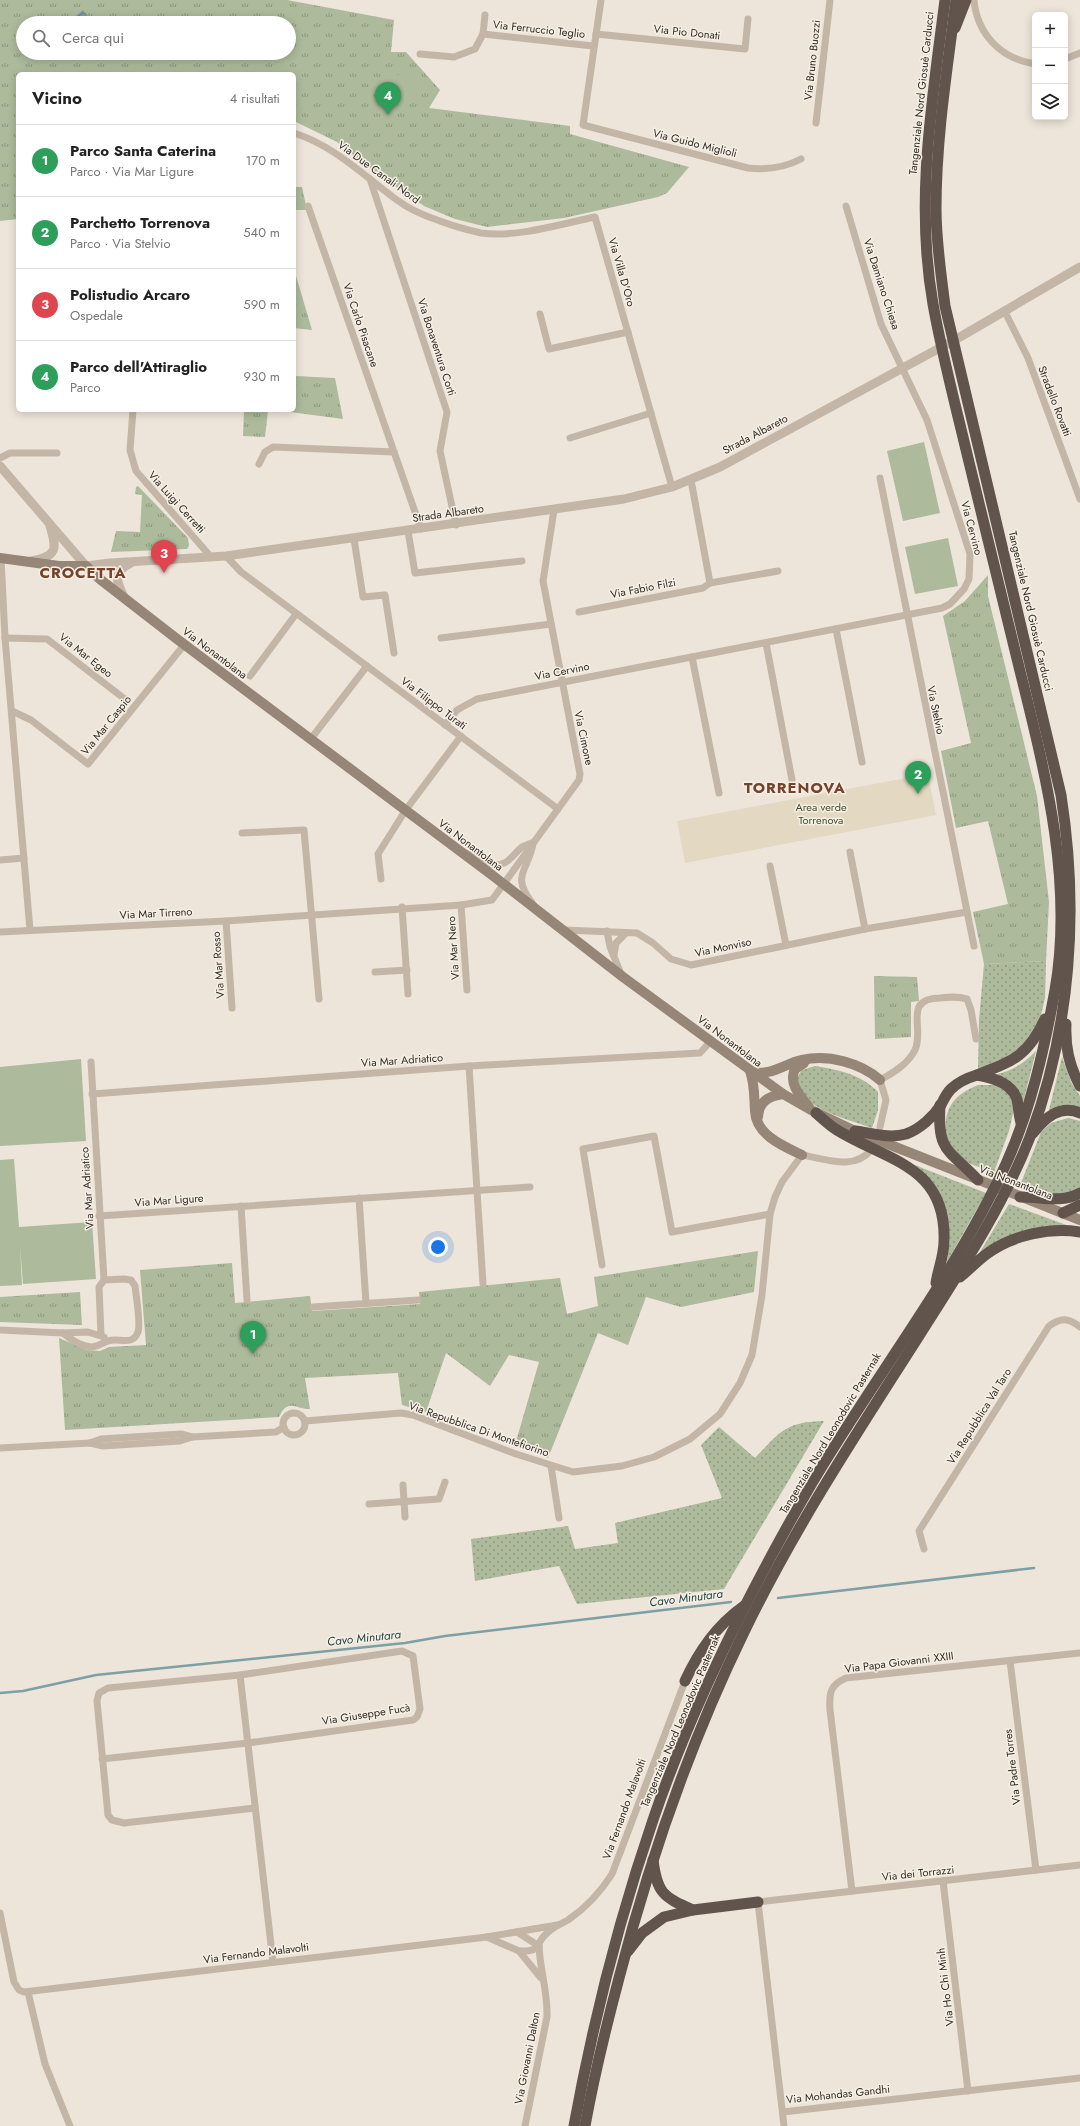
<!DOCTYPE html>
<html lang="it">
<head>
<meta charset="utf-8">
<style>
  :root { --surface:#fff; --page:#f6f6f6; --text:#222; --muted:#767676; --line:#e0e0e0; --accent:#21464c }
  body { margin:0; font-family:Jost,sans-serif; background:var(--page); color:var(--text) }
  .controls { position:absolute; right:12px; top:12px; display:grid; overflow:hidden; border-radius:6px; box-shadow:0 2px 10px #0003 }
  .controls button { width:36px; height:36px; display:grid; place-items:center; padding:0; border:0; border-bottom:1px solid var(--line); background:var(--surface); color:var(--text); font:20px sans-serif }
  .you { position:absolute; left:438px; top:1247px; width:14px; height:14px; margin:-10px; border:3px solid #fff; border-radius:50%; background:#1a73e8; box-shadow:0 0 0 6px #1a73e833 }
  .badge { display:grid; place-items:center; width:26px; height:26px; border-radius:50%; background:var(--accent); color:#fff; font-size:13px; font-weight:700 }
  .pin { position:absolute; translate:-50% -33px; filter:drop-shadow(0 1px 2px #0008) }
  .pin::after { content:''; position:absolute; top:21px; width:14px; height:12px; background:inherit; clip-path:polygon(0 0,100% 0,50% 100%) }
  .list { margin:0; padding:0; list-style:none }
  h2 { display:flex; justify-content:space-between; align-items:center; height:52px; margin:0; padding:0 16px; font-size:17px }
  h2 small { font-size:13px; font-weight:400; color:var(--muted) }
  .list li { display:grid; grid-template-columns:26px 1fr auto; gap:12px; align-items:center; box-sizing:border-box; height:72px; padding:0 16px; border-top:1px solid var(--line) }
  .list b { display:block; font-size:15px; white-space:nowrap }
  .list p { margin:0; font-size:13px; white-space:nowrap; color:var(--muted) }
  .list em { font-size:13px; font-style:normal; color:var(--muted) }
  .icon { flex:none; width:22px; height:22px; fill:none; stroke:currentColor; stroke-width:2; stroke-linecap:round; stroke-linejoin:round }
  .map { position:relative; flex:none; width:1080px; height:2126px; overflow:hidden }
  .search { position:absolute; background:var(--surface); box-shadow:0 2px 10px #0003; left:16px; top:16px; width:280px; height:44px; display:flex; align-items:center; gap:10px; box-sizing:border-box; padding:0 14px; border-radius:22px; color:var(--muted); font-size:15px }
  .panel { position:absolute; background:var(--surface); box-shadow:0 2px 10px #0003; left:16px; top:72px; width:280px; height:340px; border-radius:6px }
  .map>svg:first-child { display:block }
  .grass { fill:url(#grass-dots) }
  .park { fill:url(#park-tufts); fill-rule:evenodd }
  .pitch { fill:#adba9b }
  .plaza { fill:#e3d8c1 }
  .water { fill:url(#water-waves) }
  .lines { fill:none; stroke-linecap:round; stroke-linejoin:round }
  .stream { stroke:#7ca0a6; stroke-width:2.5 }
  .minor { stroke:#c3b6a7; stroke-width:7 }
  .tertiary { stroke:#c3b6a7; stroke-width:9 }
  .secondary { stroke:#968678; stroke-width:10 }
  .trunk { stroke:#61544c; stroke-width:11 }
  .labels { text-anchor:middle; stroke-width:3; stroke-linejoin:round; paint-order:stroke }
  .street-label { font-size:11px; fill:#312a26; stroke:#f6efe4 }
  .park-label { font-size:11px; fill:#3e4c2d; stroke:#f6efe4 }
  .water-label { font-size:12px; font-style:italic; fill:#21464c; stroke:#f6efe4 }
  .district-label { font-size:15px; font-weight:bold; letter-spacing:1px; fill:#75432a; stroke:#f6efe4 }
</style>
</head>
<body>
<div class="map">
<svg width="1080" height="2126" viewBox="0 0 1080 2126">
  <defs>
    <pattern id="grass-dots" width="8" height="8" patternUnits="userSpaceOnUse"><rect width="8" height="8" fill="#adba9b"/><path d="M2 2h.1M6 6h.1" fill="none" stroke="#8d977e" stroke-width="1.8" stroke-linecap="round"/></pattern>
    <pattern id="park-tufts" width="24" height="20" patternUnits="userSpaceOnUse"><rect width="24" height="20" fill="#adba9b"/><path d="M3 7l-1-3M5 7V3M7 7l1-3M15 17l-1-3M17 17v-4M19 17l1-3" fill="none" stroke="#8d977e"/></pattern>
    <pattern id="water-waves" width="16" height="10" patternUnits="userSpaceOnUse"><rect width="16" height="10" fill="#7ca0a6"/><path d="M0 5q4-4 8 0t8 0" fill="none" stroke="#668387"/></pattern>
  </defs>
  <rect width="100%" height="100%" fill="#ede5d9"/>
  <g class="grass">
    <path d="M1046,961L1045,998L1038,1028L1021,1049L978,1071L979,1020L984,964Z"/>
    <path d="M1036,1051L1023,1103L994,1075C1012,1071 1023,1064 1036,1051Z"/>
    <path d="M1062,1057L1071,1082L1080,1096V1111L1048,1114Z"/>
    <path d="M815,1066C839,1070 861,1074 878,1092V1110L872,1128C853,1121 809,1110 800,1091C798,1087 797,1083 796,1079L802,1070Z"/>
    <path d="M978,1085H996L1009,1094L1014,1109L1009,1131L994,1172C983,1168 970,1165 960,1158C953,1154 949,1144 947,1137C942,1110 953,1095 978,1085Z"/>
    <path d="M1068,1118L1080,1121V1190L1051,1197L1021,1183L1041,1132L1051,1123Z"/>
    <path d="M907,1162L986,1193L947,1262L950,1241L944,1207Z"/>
    <path d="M1009,1204L1080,1230L1022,1235L974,1262Z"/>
    <path d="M824,1421L724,1589L577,1604L559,1566L475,1581L471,1539L568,1526L575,1549L618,1543L615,1523L722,1498L701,1445L719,1427L755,1458C780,1432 785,1422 824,1421Z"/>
  </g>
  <g class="park">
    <path d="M0,0H287L394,20L391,52H406L440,90L429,108L570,126V134L689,167L667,193L658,197L564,218L487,227L455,219L424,206L384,179L337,142L294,121V74H18V219L0,221ZM23,23H289V53H23Z"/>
    <path d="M294,187H302L307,210H294Z"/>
    <path d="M294,269L312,330L294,328Z"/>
    <path d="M294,376L335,378L343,419L275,410H294Z"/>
    <path d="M244,410H268L265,437L243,436Z"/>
    <path d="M138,486L188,538L189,546L187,549L111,552L116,531L140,532L142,495L135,494L136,487Z"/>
    <path d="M988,575V596L1037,796L1049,902L1046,961L984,964L973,912L1008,904L988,821L956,828L941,751L971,743L943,616L965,601Z"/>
    <path d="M874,976L917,977L919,1001L911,1002V1037L875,1039Z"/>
    <path d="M758,1251L754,1292L681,1307L646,1297L628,1345L598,1333L548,1458L515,1445L539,1362L509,1355L490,1386L446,1353L426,1412L402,1405L398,1373L305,1378L310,1409C297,1410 288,1397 279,1417L65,1430L59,1338L87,1350L100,1351L109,1347L146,1345L140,1270L232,1263L235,1303L310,1296L312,1311L420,1304L419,1292L560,1278L567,1314L598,1306L594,1277Z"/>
    <path d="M80,1292L82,1325L0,1322V1297Z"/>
  </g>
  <g class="pitch">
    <path d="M404,70L418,86L396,106L382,89Z"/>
    <path d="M924,442L940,513L903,521L887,451Z"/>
    <path d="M948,538L958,586L915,594L905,547Z"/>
    <path d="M81,1059L86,1141L0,1146V1067Z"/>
    <path d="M14,1159L19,1227L92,1222L96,1279L23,1284L20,1246L22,1285L0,1286V1160Z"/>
  </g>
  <path class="plaza" d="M928,774L936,815L685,863L677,821Z"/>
  <path class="water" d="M83,10L93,22L99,23L78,21L75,23H67Z"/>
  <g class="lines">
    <g class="stream">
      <path d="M778,1598L1034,1568"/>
      <path d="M0,1693L23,1691L96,1675L405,1643L445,1636L731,1602"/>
    </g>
    <g class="minor">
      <path d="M601,0L583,125L748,168C767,170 784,168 801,159"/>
      <path d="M974,0C977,34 1001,59 1035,64"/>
      <path d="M485,15L483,34L593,46"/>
      <path d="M596,34L745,49L748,19"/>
      <path d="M420,54L454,57L475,49L483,34"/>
      <path d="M1065,59L1080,53"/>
      <path d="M816,123L830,0"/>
      <path d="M294,133C335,146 364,176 397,200C410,210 425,216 440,221C453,226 468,230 481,233C515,238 561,224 595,217L672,487"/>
      <path d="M370,179L447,412L440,451L456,525"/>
      <path d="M308,206L421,529"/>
      <path d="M1005,312L1028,358L1080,499"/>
      <path d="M540,314L549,349L628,332"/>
      <path d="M133,410L130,450L136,471L211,557"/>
      <path d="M570,438L651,413"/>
      <path d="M0,458L10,453H57"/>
      <path d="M259,464L265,452L273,447L394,452"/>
      <path d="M880,478L974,946"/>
      <path d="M408,531L415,573L522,561"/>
      <path d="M354,539L363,597L385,595L394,653"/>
      <path d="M226,556L241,572L558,809"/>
      <path d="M1,558L5,638L30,930"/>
      <path d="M710,583L778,571"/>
      <path d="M579,612L703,588L710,583L691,480"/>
      <path d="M836,629L862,762"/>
      <path d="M5,638L47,639L126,700"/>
      <path d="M441,638L551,624"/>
      <path d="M766,643L792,780"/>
      <path d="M692,657L719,793"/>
      <path d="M250,676L296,614"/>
      <path d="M12,711L31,720L88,764L184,645"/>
      <path d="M445,725L457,710L477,699L942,608L950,604L964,589L969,579L970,554L927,420L881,324L846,206"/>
      <path d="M310,740L367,666"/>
      <path d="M242,833L304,830L319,999"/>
      <path d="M461,852C476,854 479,862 490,864C507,868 511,856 522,847C525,845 530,844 534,842"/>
      <path d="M850,852L865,929"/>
      <path d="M0,860L24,858"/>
      <path d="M770,866L786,945"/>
      <path d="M381,879L378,854L405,811L461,736"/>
      <path d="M533,904C510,875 528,872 533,844"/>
      <path d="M461,905L467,990"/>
      <path d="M402,907L408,994"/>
      <path d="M226,921L232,1008"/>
      <path d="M564,930L637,933L653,943L671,959L691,965L865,929L967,912"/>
      <path d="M607,931L610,947L622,976"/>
      <path d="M0,932L226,921L461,905L492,900L579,780L580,774L543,581L554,510"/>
      <path d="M614,955L616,943L626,933"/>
      <path d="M375,972L407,970"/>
      <path d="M91,1062L104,1280"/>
      <path d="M469,1066L483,1284"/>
      <path d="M92,1094L469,1066L700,1053L710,1042"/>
      <path d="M880,1127L886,1100L880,1080C893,1073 908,1064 915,1050C925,1028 902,999 940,998C949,997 958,996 967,999L971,1010L976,1039"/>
      <path d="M359,1198L366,1303"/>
      <path d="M241,1206L247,1300"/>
      <path d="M99,1216L530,1187"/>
      <path d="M602,1265L583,1149L654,1136L672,1232L770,1214"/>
      <path d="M313,1307L418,1300"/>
      <path d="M0,1330L63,1333L88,1332L104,1337"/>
      <path d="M63,1333C70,1339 81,1346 91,1347C97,1347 102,1343 108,1341C119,1337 132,1347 138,1332C141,1324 136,1296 135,1286L131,1280L124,1279L104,1280L99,1287L101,1335"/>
      <circle cx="294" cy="1424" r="11"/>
      <path d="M305,1421L401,1413L413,1415L516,1454L573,1472L622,1466L654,1457L690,1439L720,1414L740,1383L752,1355L762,1295L770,1214L775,1197L782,1182L802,1155C826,1159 854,1171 871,1150"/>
      <path d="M90,1443L101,1439L181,1434L192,1437"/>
      <path d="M0,1448L90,1443L103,1446L180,1441L192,1437L276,1432L284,1427"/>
      <path d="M551,1466L559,1518"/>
      <path d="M403,1485L405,1517"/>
      <path d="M369,1504L439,1499L445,1482"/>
      <path d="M924,1549L919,1531L1049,1326C1061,1317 1069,1318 1080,1327"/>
      <path d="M1010,1661L1036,1870"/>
      <path d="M240,1675L273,1962"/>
      <path d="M102,1759L248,1743L413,1720L417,1717L420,1709L413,1656L402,1651L240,1675L108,1688L99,1693L97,1701L108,1815L112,1820L124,1823L255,1808"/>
      <path d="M943,1881L968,2091"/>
      <path d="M852,1891L830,1710C829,1693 830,1685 846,1678L1080,1653"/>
      <path d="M0,1913L14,1982L19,1990L24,1992L487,1937L557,1925"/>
      <path d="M517,1932L539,1946"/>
      <path d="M487,1937L519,1951L541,1978"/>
      <path d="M519,1951C543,1952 534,1944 547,1933C553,1927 561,1924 568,1920C587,1907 600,1893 612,1874L685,1681"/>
      <path d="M28,1992L45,2064L70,2126"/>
      <path d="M783,2112L1080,2078"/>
      <path d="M525,2126L547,2017C548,1993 540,1970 539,1946"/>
      <path d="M784,2126L758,1902L1080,1865"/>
    </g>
    <g class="tertiary">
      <path d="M0,466L86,566L110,563L226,556L624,499L672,487L720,467L960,337L1080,267"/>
      <path d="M31,561C58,556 57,549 50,526"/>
      <path d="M125,599C117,582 111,573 131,563"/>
    </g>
    <g class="secondary">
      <path d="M0,558L59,566H86L101,580L177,639L492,875L623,977L783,1094L811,1110L855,1131L1080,1220"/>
      <path d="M804,1063L795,1069C788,1083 800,1096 809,1107"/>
      <path d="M750,1071C755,1085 754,1097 755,1111C756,1135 783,1146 802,1155"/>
      <path d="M752,1072C772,1076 784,1064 802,1060C828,1054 861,1063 880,1080"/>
      <path d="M758,1117C759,1101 769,1096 783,1094"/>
    </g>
    <g class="trunk">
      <path d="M955,28L966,0"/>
      <path d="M1066,1024C1065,1047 1069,1065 1080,1086"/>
      <path d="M977,1075C994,1078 1016,1084 1018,1105C1019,1112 1019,1116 1021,1123"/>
      <path d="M940,1105C937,1153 949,1149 978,1180"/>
      <path d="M816,1113C822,1118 829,1125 837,1130C887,1161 947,1165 944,1242C944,1255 938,1270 936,1283"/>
      <path d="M855,1131C872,1133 889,1139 906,1134C920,1129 933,1117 941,1105C944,1099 946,1094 951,1089C958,1082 967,1078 977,1075C1013,1061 1028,1056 1045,1019"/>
      <path d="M1033,1133C1045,1118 1060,1104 1080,1113"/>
      <path d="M1020,1197C1041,1196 1059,1204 1080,1193"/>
      <path d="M1063,1213L1080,1205"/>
      <path d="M960,1277C970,1269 978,1260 988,1253C1013,1235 1050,1227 1080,1232"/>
      <path d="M685,1681C699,1651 716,1626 744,1606"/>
      <path d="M653,1860C657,1893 663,1897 693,1910"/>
      <path d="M628,1951L642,1933L664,1917L693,1910L758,1902"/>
      <path d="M574,2126C593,2022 619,1919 653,1820C693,1702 750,1590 812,1483C875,1376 954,1277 1006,1164C1031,1109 1044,1050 1055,990C1074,882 1045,772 1019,667C1002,597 985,528 968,458C956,407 942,355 933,304C915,202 932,101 945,0"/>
      <path d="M585,2126C594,2076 606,2027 619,1978C650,1858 690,1743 744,1632C794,1529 856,1434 917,1339C958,1274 1002,1209 1030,1137C1071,1028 1079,910 1061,795L945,306C941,274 936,241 936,209C936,139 947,70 956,0"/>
    </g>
  </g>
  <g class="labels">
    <g class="street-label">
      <text transform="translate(539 29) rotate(6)" y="4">Via Ferruccio Teglio</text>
      <text transform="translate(687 32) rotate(6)" y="4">Via Pio Donati</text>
      <text transform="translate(812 60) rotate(-84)" y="4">Via Bruno Buozzi</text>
      <text transform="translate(921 93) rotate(-84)" y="4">Tangenziale Nord Giosuè Carducci</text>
      <text transform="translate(695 143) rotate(14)" y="4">Via Guido Miglioli</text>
      <text transform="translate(379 172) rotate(36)" y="4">Via Due Canali Nord</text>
      <text transform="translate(622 272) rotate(74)" y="4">Via Villa D'Oro</text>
      <text transform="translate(882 284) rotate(72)" y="4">Via Damiano Chiesa</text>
      <text transform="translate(361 325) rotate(71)" y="4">Via Carlo Pisacane</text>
      <text transform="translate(437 347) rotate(72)" y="4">Via Bonaventura Corti</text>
      <text transform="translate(1055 401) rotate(69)" y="4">Stradello Rovatti</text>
      <text transform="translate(755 434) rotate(-28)" y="4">Strada Albareto</text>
      <text transform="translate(177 502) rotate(48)" y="4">Via Luigi Cerretti</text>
      <text transform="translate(448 513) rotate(-8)" y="4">Strada Albareto</text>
      <text transform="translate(972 528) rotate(75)" y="4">Via Cervino</text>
      <text transform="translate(643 588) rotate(-11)" y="4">Via Fabio Filzi</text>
      <text transform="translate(1031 611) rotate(77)" y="4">Tangenziale Nord Giosuè Carducci</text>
      <text transform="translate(215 653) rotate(37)" y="4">Via Nonantolana</text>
      <text transform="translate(86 655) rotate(38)" y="4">Via Mar Egeo</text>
      <text transform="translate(562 671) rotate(-11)" y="4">Via Cervino</text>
      <text transform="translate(434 703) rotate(37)" y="4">Via Filippo Turati</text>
      <text transform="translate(936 710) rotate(78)" y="4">Via Stelvio</text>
      <text transform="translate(106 725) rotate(-51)" y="4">Via Mar Caspio</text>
      <text transform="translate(584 738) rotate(78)" y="4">Via Cimone</text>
      <text transform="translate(471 845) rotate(37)" y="4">Via Nonantolana</text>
      <text transform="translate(156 913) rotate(-3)" y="4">Via Mar Tirreno</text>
      <text transform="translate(723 947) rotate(-12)" y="4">Via Monviso</text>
      <text transform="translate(453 948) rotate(-94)" y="4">Via Mar Nero</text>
      <text transform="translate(218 965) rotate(-94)" y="4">Via Mar Rosso</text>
      <text transform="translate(730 1041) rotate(37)" y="4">Via Nonantolana</text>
      <text transform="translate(402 1060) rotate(-4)" y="4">Via Mar Adriatico</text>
      <text transform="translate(1016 1182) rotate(21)" y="4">Via Nonantolana</text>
      <text transform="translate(87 1188) rotate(-94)" y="4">Via Mar Adriatico</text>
      <text transform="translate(169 1200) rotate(-4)" y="4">Via Mar Ligure</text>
      <text transform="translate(979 1416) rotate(-58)" y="4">Via Repubblica Val Taro</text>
      <text transform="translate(479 1429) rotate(19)" y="4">Via Repubblica Di Montefiorino</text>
      <text transform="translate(830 1433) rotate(-59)" y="4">Tangenziale Nord Leonodovic Pasternak</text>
      <text transform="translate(899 1662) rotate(-7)" y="4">Via Papa Giovanni XXIII</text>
      <text transform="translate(366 1714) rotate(-9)" y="4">Via Giuseppe Fucà</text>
      <text transform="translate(680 1721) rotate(-67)" y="4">Tangenziale Nord Leonodovic Pasternak</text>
      <text transform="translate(1012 1767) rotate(-97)" y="4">Via Padre Torres</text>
      <text transform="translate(624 1809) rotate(-70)" y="4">Via Fernando Malavolti</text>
      <text transform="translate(918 1873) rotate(-6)" y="4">Via dei Torrazzi</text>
      <text transform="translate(256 1953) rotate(-7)" y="4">Via Fernando Malavolti</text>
      <text transform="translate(945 1987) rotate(-97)" y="4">Via Ho Chi Minh</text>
      <text transform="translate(527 2058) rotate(-79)" y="4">Via Giovanni Dalton</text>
      <text transform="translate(838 2094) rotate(-6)" y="4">Via Mohandas Gandhi</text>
    </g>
    <g class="park-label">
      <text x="821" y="811">Area verde<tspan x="821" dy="13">Torrenova</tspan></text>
    </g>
    <g class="water-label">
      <text transform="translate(686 1598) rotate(-7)" y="4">Cavo Minutara</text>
      <text transform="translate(364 1638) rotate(-6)" y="4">Cavo Minutara</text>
    </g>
    <g class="district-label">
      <text x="83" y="578">CROCETTA</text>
      <text x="795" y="793">TORRENOVA</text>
    </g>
  </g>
</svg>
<div class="controls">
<button>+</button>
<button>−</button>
<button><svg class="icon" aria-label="layers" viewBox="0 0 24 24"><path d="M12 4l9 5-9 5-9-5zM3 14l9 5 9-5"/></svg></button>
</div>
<div class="you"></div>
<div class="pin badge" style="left:253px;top:1354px;background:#2e9e5b">1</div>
<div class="pin badge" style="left:918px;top:794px;background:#2e9e5b">2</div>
<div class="pin badge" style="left:164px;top:573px;background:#e0444e">3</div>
<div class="pin badge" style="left:388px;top:115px;background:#2e9e5b">4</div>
<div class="search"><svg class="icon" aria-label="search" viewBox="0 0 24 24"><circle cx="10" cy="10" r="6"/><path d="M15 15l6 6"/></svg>Cerca qui</div>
<section class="panel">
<h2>Vicino<small>4 risultati</small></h2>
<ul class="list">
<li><span class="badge" style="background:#2e9e5b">1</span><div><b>Parco Santa Caterina</b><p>Parco · Via Mar Ligure</p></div><em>170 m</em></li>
<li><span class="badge" style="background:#2e9e5b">2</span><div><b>Parchetto Torrenova</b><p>Parco · Via Stelvio</p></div><em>540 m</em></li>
<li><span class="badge" style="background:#e0444e">3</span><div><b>Polistudio Arcaro</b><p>Ospedale</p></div><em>590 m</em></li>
<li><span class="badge" style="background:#2e9e5b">4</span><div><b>Parco dell'Attiraglio</b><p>Parco</p></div><em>930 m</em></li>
</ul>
</section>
</div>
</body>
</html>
